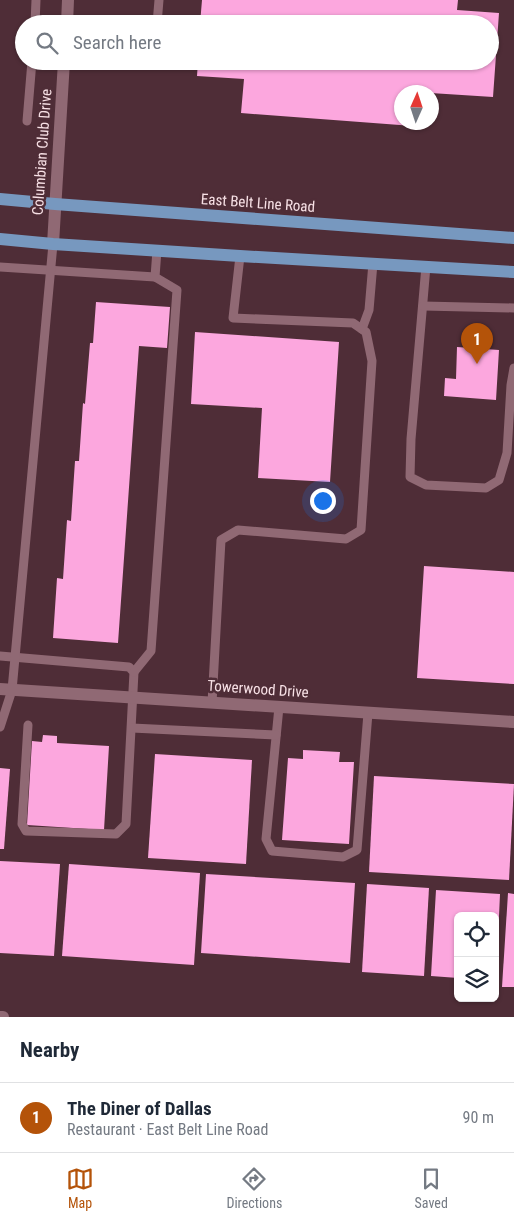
<!DOCTYPE html>
<html lang="en">
<head>
<meta charset="utf-8">
<style>
  :root { --surface:#fff; --page:#f2f2f3; --text:#1f2937; --muted:#747a83; --line:#e0e1e3; --accent:#b45309 }
  body { margin:0; font-family:"Roboto Condensed",sans-serif; background:var(--page); color:var(--text) }
  .controls { position:absolute; right:15px; bottom:15px; display:grid; overflow:hidden; border-radius:8px; box-shadow:0 1px 4px #0004 }
  .controls button { width:45px; height:45px; display:grid; place-items:center; padding:0; border:0; border-bottom:1px solid var(--line); background:var(--surface); color:var(--text); font:25px sans-serif }
  .compass { position:absolute; left:394px; top:85px; width:45px; height:45px; border-radius:50%; background:var(--surface); box-shadow:0 1px 4px #0004; rotate:3deg }
  .you { position:absolute; left:322px; top:500px; width:18px; height:18px; margin:-12px; border:4px solid #fff; border-radius:50%; background:#1a73e8; box-shadow:0 0 0 8px #1a73e833 }
  .badge { display:grid; place-items:center; width:32px; height:32px; border-radius:50%; background:var(--accent); color:#fff; font-size:16px; font-weight:700 }
  .pin { position:absolute; translate:-50% -41px; filter:drop-shadow(0 1px 2px #0008) }
  .pin::after { content:''; position:absolute; top:26px; width:18px; height:15px; background:inherit; clip-path:polygon(0 0,100% 0,50% 100%) }
  .list { margin:0; padding:0; list-style:none }
  h2 { display:flex; justify-content:space-between; align-items:center; height:65px; margin:0; padding:0 20px; font-size:21px }
  h2 small { font-size:16px; font-weight:400; color:var(--muted) }
  .list li { display:grid; grid-template-columns:32px 1fr auto; gap:15px; align-items:center; box-sizing:border-box; height:70px; padding:0 20px; border-top:1px solid var(--line) }
  .list b { display:block; font-size:19px; white-space:nowrap }
  .list p { margin:0; font-size:16px; white-space:nowrap; color:var(--muted) }
  .list em { font-size:16px; font-style:normal; color:var(--muted) }
  .icon { flex:none; width:28px; height:28px; fill:none; stroke:currentColor; stroke-width:2; stroke-linecap:round; stroke-linejoin:round }
  .map { position:relative; flex:none; width:514px; height:1017px; overflow:hidden }
  .search { position:absolute; background:var(--surface); box-shadow:0 1px 4px #0004; left:15px; right:15px; top:15px; height:55px; display:flex; align-items:center; gap:12px; box-sizing:border-box; padding:0 18px; border-radius:28px; color:var(--muted); font-size:19px }
  .sheet { height:135px; background:var(--surface) }
  nav { display:flex; justify-content:space-around; align-items:center; box-sizing:border-box; height:70px; border-top:1px solid var(--line); background:var(--surface); font-size:14px; color:var(--muted) }
  nav a { display:grid; justify-items:center; gap:2px }
  nav .on { color:var(--accent) }
  .map>svg:first-child { display:block }
  .building { fill:#fca7de }
  .lines { fill:none; stroke-linecap:round; stroke-linejoin:round }
  .service { stroke:#906974; stroke-width:9 }
  .minor { stroke:#906974; stroke-width:12 }
  .tertiary { stroke:#906974; stroke-width:12 }
  .primary { stroke:#7798bf; stroke-width:12 }
  .labels { text-anchor:middle; stroke-width:5; stroke-linejoin:round; paint-order:stroke }
  .street-label { font-size:15px; fill:#f7e0e5; stroke:#4f2d37 }
</style>
</head>
<body>
<div class="map">
<svg width="514" height="1017" viewBox="0 0 514 1017">
  <rect width="100%" height="100%" fill="#4f2d37"/>
  <g class="building">
    <path d="M202,0H458L457,10L499,13L493,97L415,92H402V122H413V126L241,113L244,79L197,76L198,61H490V24H200Z"/>
    <path d="M96,302L170,307L167,348L139,346L118,643L53,638L57,578L63,579L67,520L71,521L75,461H79L83,403L85,404L90,343H93Z"/>
    <path d="M195,332L339,342L330,482L258,478L262,408L191,404Z"/>
    <path d="M457,347L499,350L496,400L444,396L445,378L456,379Z"/>
    <path d="M424,566L514,572V684L417,678Z"/>
    <path d="M43,735L57,736V743L109,746L104,830L27,825L32,741L42,742Z"/>
    <path d="M303,750L340,752L339,762H354L349,844L282,840L288,758L303,759Z"/>
    <path d="M155,754L252,760L246,864L148,858Z"/>
    <path d="M0,768L10,769L4,849H0Z"/>
    <path d="M374,776L514,784L509,880L369,872Z"/>
    <path d="M0,861L60,864L54,956L0,953Z"/>
    <path d="M69,864L200,873L194,965L62,956Z"/>
    <path d="M206,874L355,883L350,963L201,953Z"/>
    <path d="M367,884L429,888L424,976L362,972Z"/>
    <path d="M436,890L500,894L497,960H495V916H458V978L431,976Z"/>
    <path d="M508,893L514,894V987H502Z"/>
  </g>
  <g class="lines">
    <g class="service">
      <path d="M35,24L36,0"/>
      <path d="M157,24L159,0"/>
      <path d="M134,61H154"/>
      <path d="M27,121L32,61"/>
      <path d="M426,266L411,439L410,477L426,485L486,488L499,480L507,453L511,385L514,368"/>
      <path d="M0,267L155,277"/>
      <path d="M423,306L514,308"/>
      <path d="M362,329L369,310L373,263"/>
      <path d="M0,656L129,667L134,672L126,824L116,834L26,831L22,824L28,725"/>
      <path d="M134,672L151,651L177,290L155,277L157,250"/>
      <path d="M212,703L221,540L238,530L346,539L361,530L372,361L366,332L353,323L233,318L240,256"/>
      <path d="M279,707L266,839L272,851L343,857L357,850L368,713"/>
      <path d="M0,727L12,690L53,244"/>
      <path d="M132,728L276,735"/>
    </g>
    <g class="minor">
      <path d="M67,24L68,0"/>
      <path d="M53,244L64,61"/>
      <path d="M0,689L514,722"/>
    </g>
    <path class="tertiary" d="M0,1017H3"/>
    <g class="primary">
      <path d="M0,199L55,204L514,238"/>
      <path d="M0,239L53,244L240,256L514,272"/>
    </g>
  </g>
  <g class="labels">
    <g class="street-label">
      <text transform="translate(42 152) rotate(-86)" y="5">Columbian Club Drive</text>
      <text transform="translate(258 203) rotate(4)" y="5">East Belt Line Road</text>
      <text transform="translate(258 689) rotate(4)" y="5">Towerwood Drive</text>
    </g>
  </g>
</svg>
<div class="controls">
<button><svg class="icon" aria-label="locate" viewBox="0 0 24 24"><circle cx="12" cy="12" r="6"/><path d="M12 2v4M12 18v4M2 12h4M18 12h4"/></svg></button>
<button><svg class="icon" aria-label="layers" viewBox="0 0 24 24"><path d="M12 4l9 5-9 5-9-5zM3 14l9 5 9-5"/></svg></button>
</div>
<svg class="compass" viewBox="-18 -18 36 36"><path d="M0-13l5 13h-10z" fill="#e53935"/><path d="M0 13l5-13h-10z" fill="#747a83"/></svg>
<div class="you"></div>
<div class="pin badge" style="left:477px;top:364px">1</div>
<div class="search"><svg class="icon" aria-label="search" viewBox="0 0 24 24"><circle cx="10" cy="10" r="6"/><path d="M15 15l6 6"/></svg>Search here</div>
</div>
<section class="sheet">
<h2>Nearby<small></small></h2>
<ul class="list">
<li><span class="badge">1</span><div><b>The Diner of Dallas</b><p>Restaurant · East Belt Line Road</p></div><em>90 m</em></li>
</ul>
</section>
<nav>
<a class="on"><svg class="icon" aria-label="map" viewBox="0 0 24 24"><path d="M3 6l6-2 6 2 6-2v14l-6 2-6-2-6 2zM9 4v14M15 6v14"/></svg>Map</a>
<a><svg class="icon" aria-label="directions" viewBox="0 0 24 24"><path d="M12 3l9 9-9 9-9-9zM9 14v-3h6M13 9l2 2-2 2"/></svg>Directions</a>
<a><svg class="icon" aria-label="saved" viewBox="0 0 24 24"><path d="M7 4h10v16l-5-4-5 4z"/></svg>Saved</a>
</nav>
</body>
</html>
